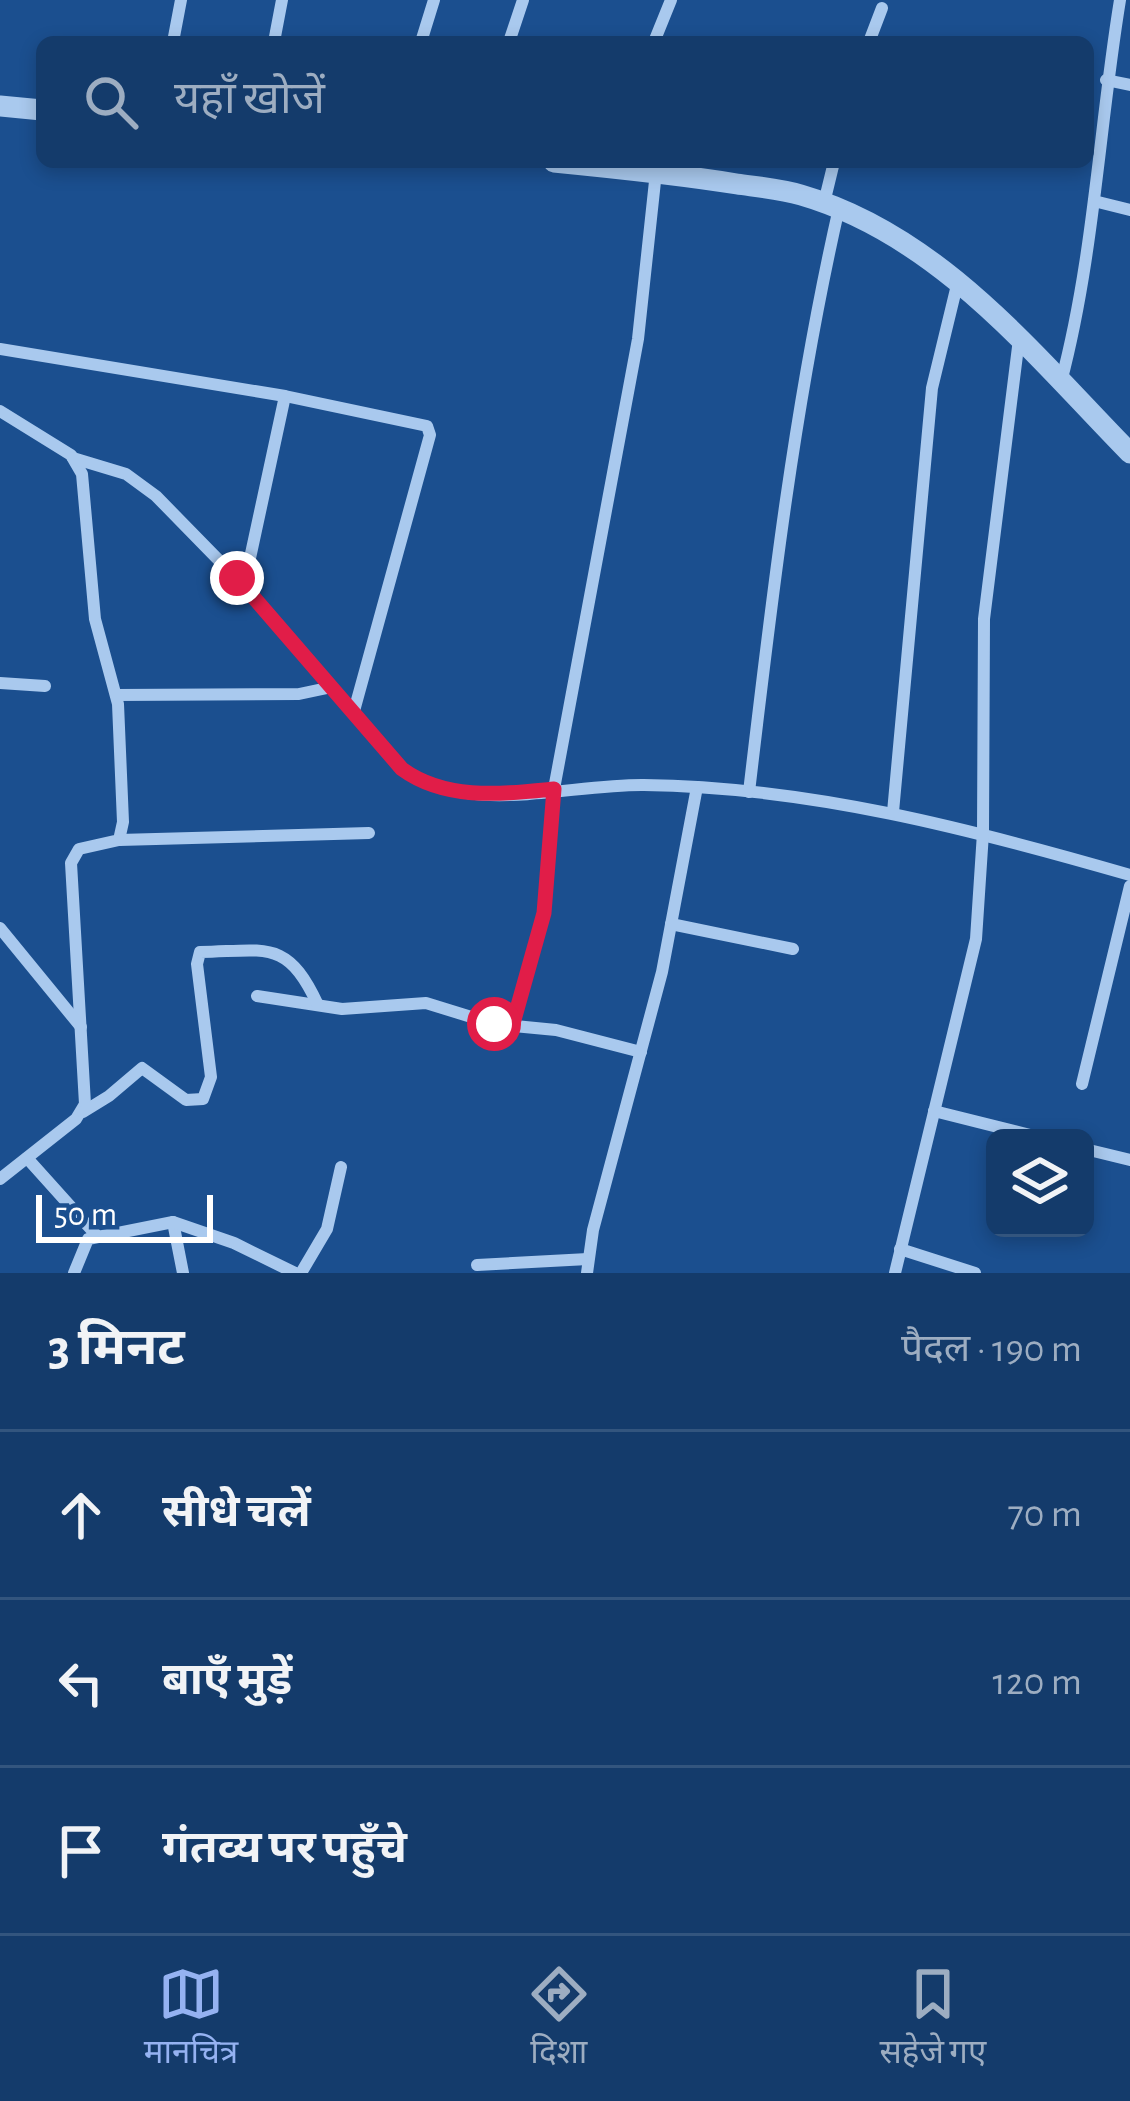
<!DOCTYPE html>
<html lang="hi">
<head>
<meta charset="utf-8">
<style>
  :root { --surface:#143b6b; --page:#214673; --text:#f1f3f6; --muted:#9dadc1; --line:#33557e; --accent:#95b2f1 }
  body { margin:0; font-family:"Alegreya Sans","Noto Sans Devanagari",sans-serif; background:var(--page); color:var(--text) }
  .controls { position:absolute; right:36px; bottom:36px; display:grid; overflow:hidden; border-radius:18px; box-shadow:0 6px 18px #0003 }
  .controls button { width:108px; height:108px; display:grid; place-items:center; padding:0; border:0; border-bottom:3px solid var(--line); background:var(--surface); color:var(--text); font:60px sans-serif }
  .scale { position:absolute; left:36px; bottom:30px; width:177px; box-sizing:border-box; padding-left:12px; border:6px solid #fff; border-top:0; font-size:33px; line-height:42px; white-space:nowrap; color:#fff; -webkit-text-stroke:9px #1b4f8f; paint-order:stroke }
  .stop { position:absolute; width:36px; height:36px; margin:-27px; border:9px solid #e11d48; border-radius:50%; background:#fff }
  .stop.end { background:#e11d48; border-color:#fff; box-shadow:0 3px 12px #0008 }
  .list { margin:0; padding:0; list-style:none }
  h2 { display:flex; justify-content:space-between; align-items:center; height:156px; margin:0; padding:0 48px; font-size:51px }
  h2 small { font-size:39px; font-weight:400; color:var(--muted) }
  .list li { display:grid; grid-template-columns:78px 1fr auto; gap:36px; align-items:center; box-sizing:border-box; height:168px; padding:0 48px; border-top:3px solid var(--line) }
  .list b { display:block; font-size:45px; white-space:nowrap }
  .list em { font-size:39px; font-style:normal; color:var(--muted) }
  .icon { flex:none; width:66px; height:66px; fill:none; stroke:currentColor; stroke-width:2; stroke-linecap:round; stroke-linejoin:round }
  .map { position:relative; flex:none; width:1130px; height:1273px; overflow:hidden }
  .search { position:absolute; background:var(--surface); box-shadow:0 6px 18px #0003; left:36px; right:36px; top:36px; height:132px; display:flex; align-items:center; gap:30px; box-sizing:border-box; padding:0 42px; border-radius:18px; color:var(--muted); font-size:45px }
  .sheet { height:660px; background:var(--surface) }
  nav { display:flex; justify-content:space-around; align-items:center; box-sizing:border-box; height:168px; border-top:3px solid var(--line); background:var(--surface); font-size:33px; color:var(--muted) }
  nav a { display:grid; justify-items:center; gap:6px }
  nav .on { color:var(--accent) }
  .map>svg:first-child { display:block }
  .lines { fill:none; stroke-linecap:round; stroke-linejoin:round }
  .minor { stroke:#a9c9ee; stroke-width:12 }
  .tertiary { stroke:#a9c9ee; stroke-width:21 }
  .route { stroke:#e11d48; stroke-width:15 }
</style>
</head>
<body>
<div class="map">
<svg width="1130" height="1273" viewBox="0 0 1130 1273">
  <rect width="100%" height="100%" fill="#1b4f8f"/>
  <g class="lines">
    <g class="minor">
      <path d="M173,42L181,0"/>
      <path d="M274,42L282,0"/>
      <path d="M421,42L434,0"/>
      <path d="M509,42L523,0"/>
      <path d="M654,42L671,0"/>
      <path d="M869,42L882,8"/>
      <path d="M1106,80L1130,85"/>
      <path d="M1094,201L1130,210"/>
      <path d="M824,203L834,162"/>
      <path d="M0,349L285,396L427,426L430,435L354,711"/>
      <path d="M1061,382C1094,257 1099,128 1120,0"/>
      <path d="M0,411L71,455L82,474L95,619L118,704L123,822L119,840L79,849L71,863L85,1104L76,1119L0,1179"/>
      <path d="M73,458L126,474L156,496L244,586L402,769C468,817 567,784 644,785C810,787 971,829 1130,875"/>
      <path d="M244,586L285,396"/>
      <path d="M0,683L45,686"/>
      <path d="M116,695L299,694L332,687"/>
      <path d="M749,792C772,596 795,401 839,208"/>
      <path d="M893,812L932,388L958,281"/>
      <path d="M119,840L369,833"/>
      <path d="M671,924L793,949"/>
      <path d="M0,928L81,1027"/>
      <path d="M257,996L342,1009L426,1003L494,1024L556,1030L641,1052"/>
      <path d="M513,1026L544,913L554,789L638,339L656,172"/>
      <path d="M1082,1084L1130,886"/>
      <path d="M934,1111L1042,1138"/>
      <path d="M83,1112L109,1096L142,1068L186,1100L203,1099L211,1077L197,964L200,952C266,951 287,938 318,1005"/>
      <path d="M1085,1149L1130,1160"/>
      <path d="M27,1158L98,1237"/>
      <path d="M173,1222L183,1273"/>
      <path d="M900,1249L975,1273"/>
      <path d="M477,1265L588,1259"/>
      <path d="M74,1273L88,1239L173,1222L234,1243L295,1273"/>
      <path d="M301,1273L327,1229L341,1167"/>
      <path d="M587,1273L593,1230L662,972L697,787"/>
      <path d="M895,1273L976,939L983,833L984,619L1019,339"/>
    </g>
    <g class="tertiary">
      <path d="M0,106L42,110"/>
      <path d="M554,162C615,168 676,174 737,184C758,187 780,189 801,195C939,235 1033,354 1130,453"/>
    </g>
  </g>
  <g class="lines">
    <path class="route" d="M237,578L402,769C446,801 502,794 554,789L544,913L512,1027L494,1024"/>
  </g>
</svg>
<div class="controls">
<button><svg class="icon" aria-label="layers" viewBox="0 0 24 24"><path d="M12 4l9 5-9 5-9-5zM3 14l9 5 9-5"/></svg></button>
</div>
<div class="scale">50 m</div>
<div class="stop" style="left:494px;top:1024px"></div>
<div class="stop end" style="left:237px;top:578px"></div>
<div class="search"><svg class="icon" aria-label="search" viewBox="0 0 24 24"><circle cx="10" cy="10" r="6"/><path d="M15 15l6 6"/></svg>यहाँ खोजें</div>
</div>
<section class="sheet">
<h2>3 मिनट<small>पैदल · 190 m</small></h2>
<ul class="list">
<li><svg class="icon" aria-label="ahead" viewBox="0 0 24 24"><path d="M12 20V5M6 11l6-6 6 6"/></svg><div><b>सीधे चलें</b></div><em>70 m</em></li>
<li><svg class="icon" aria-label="left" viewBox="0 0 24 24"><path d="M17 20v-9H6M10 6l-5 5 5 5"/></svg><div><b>बाएँ मुड़ें</b></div><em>120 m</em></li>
<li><svg class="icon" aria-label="arrive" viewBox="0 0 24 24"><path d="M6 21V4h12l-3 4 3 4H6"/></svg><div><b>गंतव्य पर पहुँचे</b></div></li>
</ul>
</section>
<nav>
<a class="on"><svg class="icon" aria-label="map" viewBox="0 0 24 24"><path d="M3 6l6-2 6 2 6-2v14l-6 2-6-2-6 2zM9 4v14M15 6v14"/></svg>मानचित्र</a>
<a><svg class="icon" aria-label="directions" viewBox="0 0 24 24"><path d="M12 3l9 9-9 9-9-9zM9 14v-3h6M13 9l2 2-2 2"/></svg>दिशा</a>
<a><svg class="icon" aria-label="saved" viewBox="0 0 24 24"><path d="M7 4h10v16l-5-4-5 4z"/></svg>सहेजे गए</a>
</nav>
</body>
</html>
